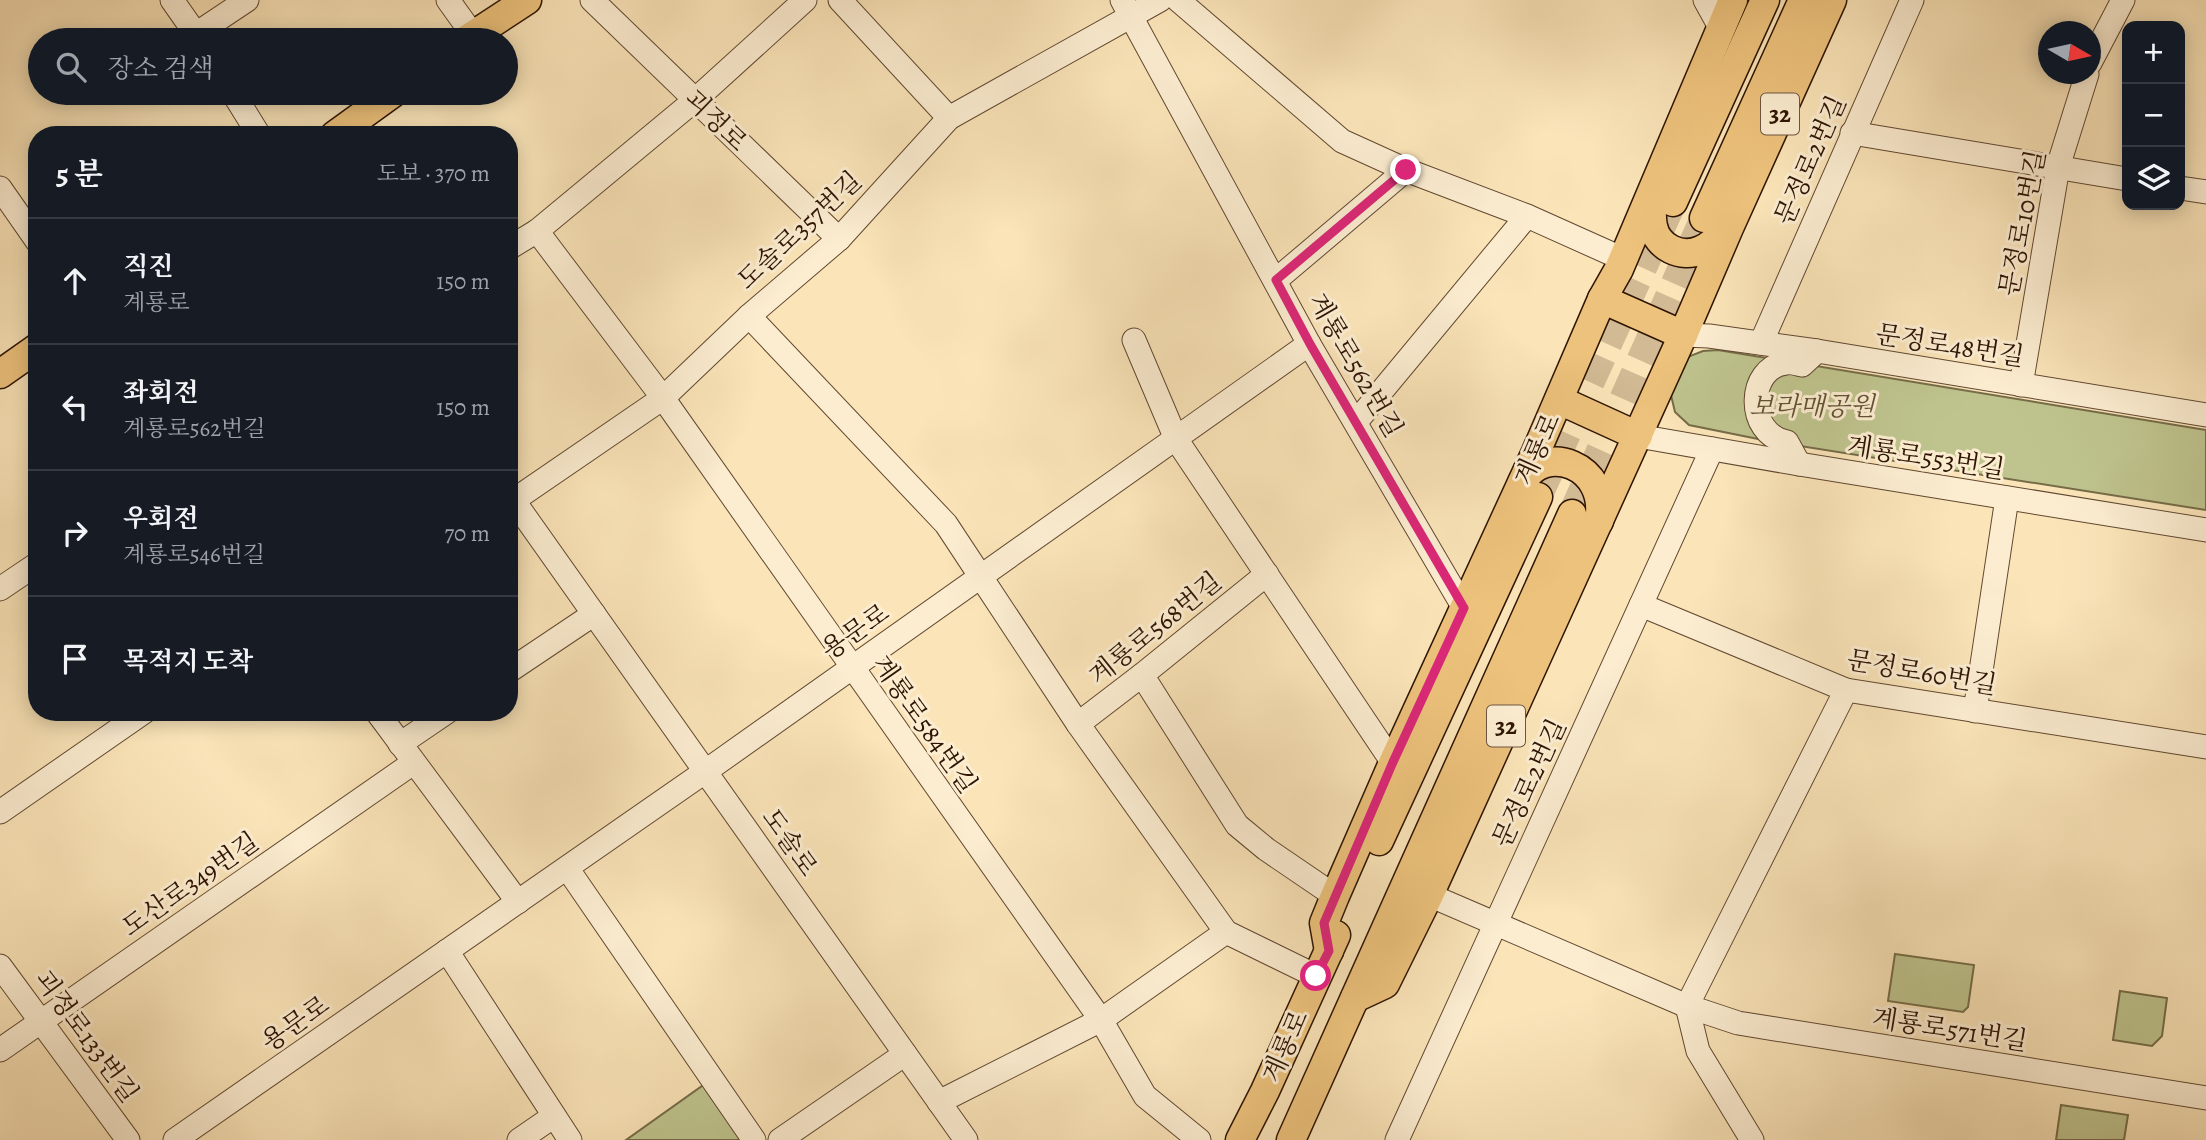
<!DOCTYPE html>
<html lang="ko">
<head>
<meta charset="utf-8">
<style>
  :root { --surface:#171b24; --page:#242831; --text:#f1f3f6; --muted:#9ea1a6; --line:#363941 }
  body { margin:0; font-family:Alegreya,"Noto Serif KR",serif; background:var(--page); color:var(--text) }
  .controls { position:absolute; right:21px; top:21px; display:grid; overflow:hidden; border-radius:14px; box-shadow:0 4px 18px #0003 }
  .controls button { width:63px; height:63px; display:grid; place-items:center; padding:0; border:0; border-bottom:2px solid var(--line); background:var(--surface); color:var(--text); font:35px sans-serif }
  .compass { position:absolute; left:2038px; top:21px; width:63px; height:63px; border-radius:50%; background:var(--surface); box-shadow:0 4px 18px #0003; rotate:99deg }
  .stop { position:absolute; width:21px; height:21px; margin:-16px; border:5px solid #db2777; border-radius:50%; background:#fff }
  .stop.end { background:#db2777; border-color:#fff; box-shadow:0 2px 7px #0008 }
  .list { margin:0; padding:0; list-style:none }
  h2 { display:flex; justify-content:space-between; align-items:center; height:91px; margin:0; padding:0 28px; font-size:30px }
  h2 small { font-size:23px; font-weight:400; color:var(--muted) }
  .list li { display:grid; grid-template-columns:46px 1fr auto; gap:21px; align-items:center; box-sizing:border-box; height:126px; padding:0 28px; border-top:2px solid var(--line) }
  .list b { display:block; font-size:26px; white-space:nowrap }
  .list p { margin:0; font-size:23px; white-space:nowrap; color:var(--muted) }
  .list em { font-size:23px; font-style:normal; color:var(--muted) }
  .icon { flex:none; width:38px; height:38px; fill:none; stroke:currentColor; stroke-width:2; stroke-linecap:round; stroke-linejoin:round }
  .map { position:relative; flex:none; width:2206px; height:1140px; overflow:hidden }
  .search { position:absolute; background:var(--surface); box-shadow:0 4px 18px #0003; left:28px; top:28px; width:490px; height:77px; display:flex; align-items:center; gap:18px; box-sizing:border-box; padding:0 24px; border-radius:38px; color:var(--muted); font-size:26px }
  .panel { position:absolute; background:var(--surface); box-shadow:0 4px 18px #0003; left:28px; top:126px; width:490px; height:595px; border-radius:28px }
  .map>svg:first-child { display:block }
  .green { fill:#bfc48e; stroke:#766c48; stroke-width:2 }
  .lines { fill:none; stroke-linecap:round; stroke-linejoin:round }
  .major-tunnel { stroke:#d1ba94; stroke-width:28; stroke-dasharray:28 14; stroke-linecap:butt }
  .minor-casing { stroke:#614830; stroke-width:25 }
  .major-casing { stroke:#2e1403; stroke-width:31 }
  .minor { stroke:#fcedd1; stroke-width:23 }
  .major { stroke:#edc27c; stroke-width:28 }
  .route { stroke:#db2777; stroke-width:9 }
  .labels { text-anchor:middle; stroke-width:6; stroke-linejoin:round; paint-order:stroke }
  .shield { fill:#fcedd1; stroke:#6c5541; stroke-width:2 }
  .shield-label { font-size:24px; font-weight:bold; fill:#2e1403 }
  .street-label { font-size:26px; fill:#2e1403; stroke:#fcedd1 }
  .park-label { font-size:26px; font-style:italic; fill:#615234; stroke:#fcedd1 }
</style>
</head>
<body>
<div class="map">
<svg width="2206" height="1140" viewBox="0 0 2206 1140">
  <rect width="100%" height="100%" fill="#fae4b8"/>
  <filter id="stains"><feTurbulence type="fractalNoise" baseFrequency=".00286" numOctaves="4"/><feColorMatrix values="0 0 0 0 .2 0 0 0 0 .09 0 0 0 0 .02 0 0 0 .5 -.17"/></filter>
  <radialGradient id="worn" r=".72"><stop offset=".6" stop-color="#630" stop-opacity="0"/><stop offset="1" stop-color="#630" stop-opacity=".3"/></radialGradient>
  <g class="green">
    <path d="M1718,350L2206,430V510L1768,441L1689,425L1675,412L1670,391L1680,365L1690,356L1703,351Z"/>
    <path d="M1895,954L1974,965L1968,1007L1963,1012L1888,1001Z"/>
    <path d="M2120,991L2167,998L2162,1036L2152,1046L2113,1040Z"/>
    <path d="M709,1081L747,1140H626Z"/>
    <path d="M2061,1105L2128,1115L2124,1140H2056Z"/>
  </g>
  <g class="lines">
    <g class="major-tunnel">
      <path d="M1538,497L1673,202"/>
      <path d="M1572,514L1704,218"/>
    </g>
    <g class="minor-casing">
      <g id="minor">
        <path d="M172,0L200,40"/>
        <path d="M448,0L473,35"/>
        <path d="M592,0L839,239"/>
        <path d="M840,0L949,118"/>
        <path d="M1122,0L1309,344L1464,608"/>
        <path d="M1178,0L1342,141L1406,170L1527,216L1623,259"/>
        <path d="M1705,0L1721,29"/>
        <path d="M196,34L247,0"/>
        <path d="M2090,63L2123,0"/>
        <path d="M233,93L259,135"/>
        <path d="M1852,133L2127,179"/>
        <path d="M0,188L37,241"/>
        <path d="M2180,188L2206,192"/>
        <path d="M537,231L663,398L1101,1020L1145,1096L1199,1140"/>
        <path d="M509,248L537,231L695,100L805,0"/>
        <path d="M1276,280L1406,170"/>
        <path d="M749,316L946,524L1078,724L1226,932L1316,976"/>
        <path d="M1683,335L1709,336L1817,351L2206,415"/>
        <path d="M1134,340L1176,439L1393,763"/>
        <path d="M1761,343L1912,0"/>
        <path d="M2021,385L2058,167L2087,74"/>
        <path d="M1356,422L1527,216"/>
        <path d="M1638,436L1799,464L2206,530"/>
        <path d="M1799,464L1787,442C1745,434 1747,367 1786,363C1790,362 1797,364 1802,365L1817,351"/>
        <path d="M509,494L966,1140"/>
        <path d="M514,500L663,398L749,316L839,239L949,118L1160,0"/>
        <path d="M0,589L37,564"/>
        <path d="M1641,605L1846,690L2206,747"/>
        <path d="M509,671L594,614"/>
        <path d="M1142,675L1237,825L1266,849L1335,896"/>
        <path d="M1975,711L2007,498"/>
        <path d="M377,712L518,902"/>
        <path d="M1078,724L1142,675L1267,574"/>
        <path d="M400,744L447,712"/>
        <path d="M0,812L144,712"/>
        <path d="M567,868L754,1140"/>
        <path d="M1429,895L1687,1006L1738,1023L2206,1098"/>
        <path d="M447,951L570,1140"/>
        <path d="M0,966L128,1140"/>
        <path d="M0,1050L413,763"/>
        <path d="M939,1102L1101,1020L1226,932"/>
        <path d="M175,1140L706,771L1309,344"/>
        <path d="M519,1140L554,1116"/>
        <path d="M780,1140L905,1054"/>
        <path d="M1397,1140L1712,449"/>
        <path d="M1752,1140L1698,1051L1687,1006L1846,690"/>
      </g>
    </g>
    <g class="major-casing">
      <g id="major">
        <path d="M466,40L527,0"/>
        <path d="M335,135L393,93"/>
        <path d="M1652,198C1652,207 1651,217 1653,226C1657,247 1681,259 1701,250C1711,246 1719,237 1727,229"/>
        <path d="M1673,202L1765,0"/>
        <path d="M1704,218L1803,0"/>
        <path d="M1602,299L1683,335"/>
        <path d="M0,374L37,348"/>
        <path d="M1559,400L1638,436"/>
        <path d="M1522,483C1543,441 1610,465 1599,521"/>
        <path d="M1379,841L1538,497"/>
        <path d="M1329,951L1324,923L1335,896L1393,763L1536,452L1602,299L1619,269L1733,0"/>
        <path d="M1355,998L1385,984L1429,895L1683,335L1729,228L1832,0"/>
        <path d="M1240,1140L1265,1091L1336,935"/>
        <path d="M1291,1140L1572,514"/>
      </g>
    </g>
    <use href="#minor" class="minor"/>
    <use href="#major" class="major"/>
  </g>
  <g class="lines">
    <path class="route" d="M1316,976L1329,951L1324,923L1393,762L1464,608L1310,344L1276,280L1406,170"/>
  </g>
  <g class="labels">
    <g class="shield">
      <rect x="1761" y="93.5" width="38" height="41" rx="5"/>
      <rect x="1487" y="705.5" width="38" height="41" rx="5"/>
    </g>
    <g class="shield-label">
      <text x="1780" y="122">32</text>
      <text x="1506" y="734">32</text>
    </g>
    <g class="street-label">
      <text transform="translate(716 120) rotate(44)" y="9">괴정로</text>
      <text transform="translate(1810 160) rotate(-66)" y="9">문정로2번길</text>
      <text transform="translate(2022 223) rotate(-79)" y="9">문정로10번길</text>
      <text transform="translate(799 230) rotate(-43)" y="9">도솔로357번길</text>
      <text transform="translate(1950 345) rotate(9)" y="9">문정로48번길</text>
      <text transform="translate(1356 365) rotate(60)" y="9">계룡로562번길</text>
      <text transform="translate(1537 449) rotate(-66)" y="9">계룡로</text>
      <text transform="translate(1926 457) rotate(9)" y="9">계룡로553번길</text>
      <text transform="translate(1155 628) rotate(-39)" y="9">계룡로568번길</text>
      <text transform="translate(855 631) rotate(-35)" y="9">용문로</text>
      <text transform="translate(1922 672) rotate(10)" y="9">문정로60번길</text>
      <text transform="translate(925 724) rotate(55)" y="9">계룡로584번길</text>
      <text transform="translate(1529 783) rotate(-65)" y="9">문정로2번길</text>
      <text transform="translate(790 842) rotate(55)" y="9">도솔로</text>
      <text transform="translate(190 884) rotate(-35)" y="9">도산로349번길</text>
      <text transform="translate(295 1023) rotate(-35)" y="9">용문로</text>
      <text transform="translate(1950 1029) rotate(9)" y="9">계룡로571번길</text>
      <text transform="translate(87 1036) rotate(54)" y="9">괴정로133번길</text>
      <text transform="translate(1285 1046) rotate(-66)" y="9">계룡로</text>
    </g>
    <g class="park-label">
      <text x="1812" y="415">보라매공원</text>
    </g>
  </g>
  <rect width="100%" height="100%" filter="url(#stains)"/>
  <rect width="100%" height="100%" fill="url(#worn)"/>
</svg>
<div class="controls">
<button>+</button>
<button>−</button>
<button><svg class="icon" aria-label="layers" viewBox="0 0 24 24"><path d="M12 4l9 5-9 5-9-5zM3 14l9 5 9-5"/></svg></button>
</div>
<svg class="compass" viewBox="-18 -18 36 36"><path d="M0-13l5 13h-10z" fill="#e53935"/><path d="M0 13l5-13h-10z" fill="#9ea1a6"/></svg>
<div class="stop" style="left:1316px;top:976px"></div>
<div class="stop end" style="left:1406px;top:170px"></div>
<div class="search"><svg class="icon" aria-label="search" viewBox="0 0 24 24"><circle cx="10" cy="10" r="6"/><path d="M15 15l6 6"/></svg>장소 검색</div>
<section class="panel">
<h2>5 분<small>도보 · 370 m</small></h2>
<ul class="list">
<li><svg class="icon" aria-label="ahead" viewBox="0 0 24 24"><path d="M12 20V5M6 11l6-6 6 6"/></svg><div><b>직진</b><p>계룡로</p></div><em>150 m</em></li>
<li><svg class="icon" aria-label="left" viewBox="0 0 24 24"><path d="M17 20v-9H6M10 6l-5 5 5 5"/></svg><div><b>좌회전</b><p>계룡로562번길</p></div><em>150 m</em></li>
<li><svg class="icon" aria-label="right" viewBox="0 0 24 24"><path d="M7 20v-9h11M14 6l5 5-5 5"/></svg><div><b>우회전</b><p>계룡로546번길</p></div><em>70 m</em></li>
<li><svg class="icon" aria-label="arrive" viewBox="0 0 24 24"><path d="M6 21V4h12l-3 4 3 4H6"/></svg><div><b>목적지 도착</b></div></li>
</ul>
</section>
</div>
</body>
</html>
